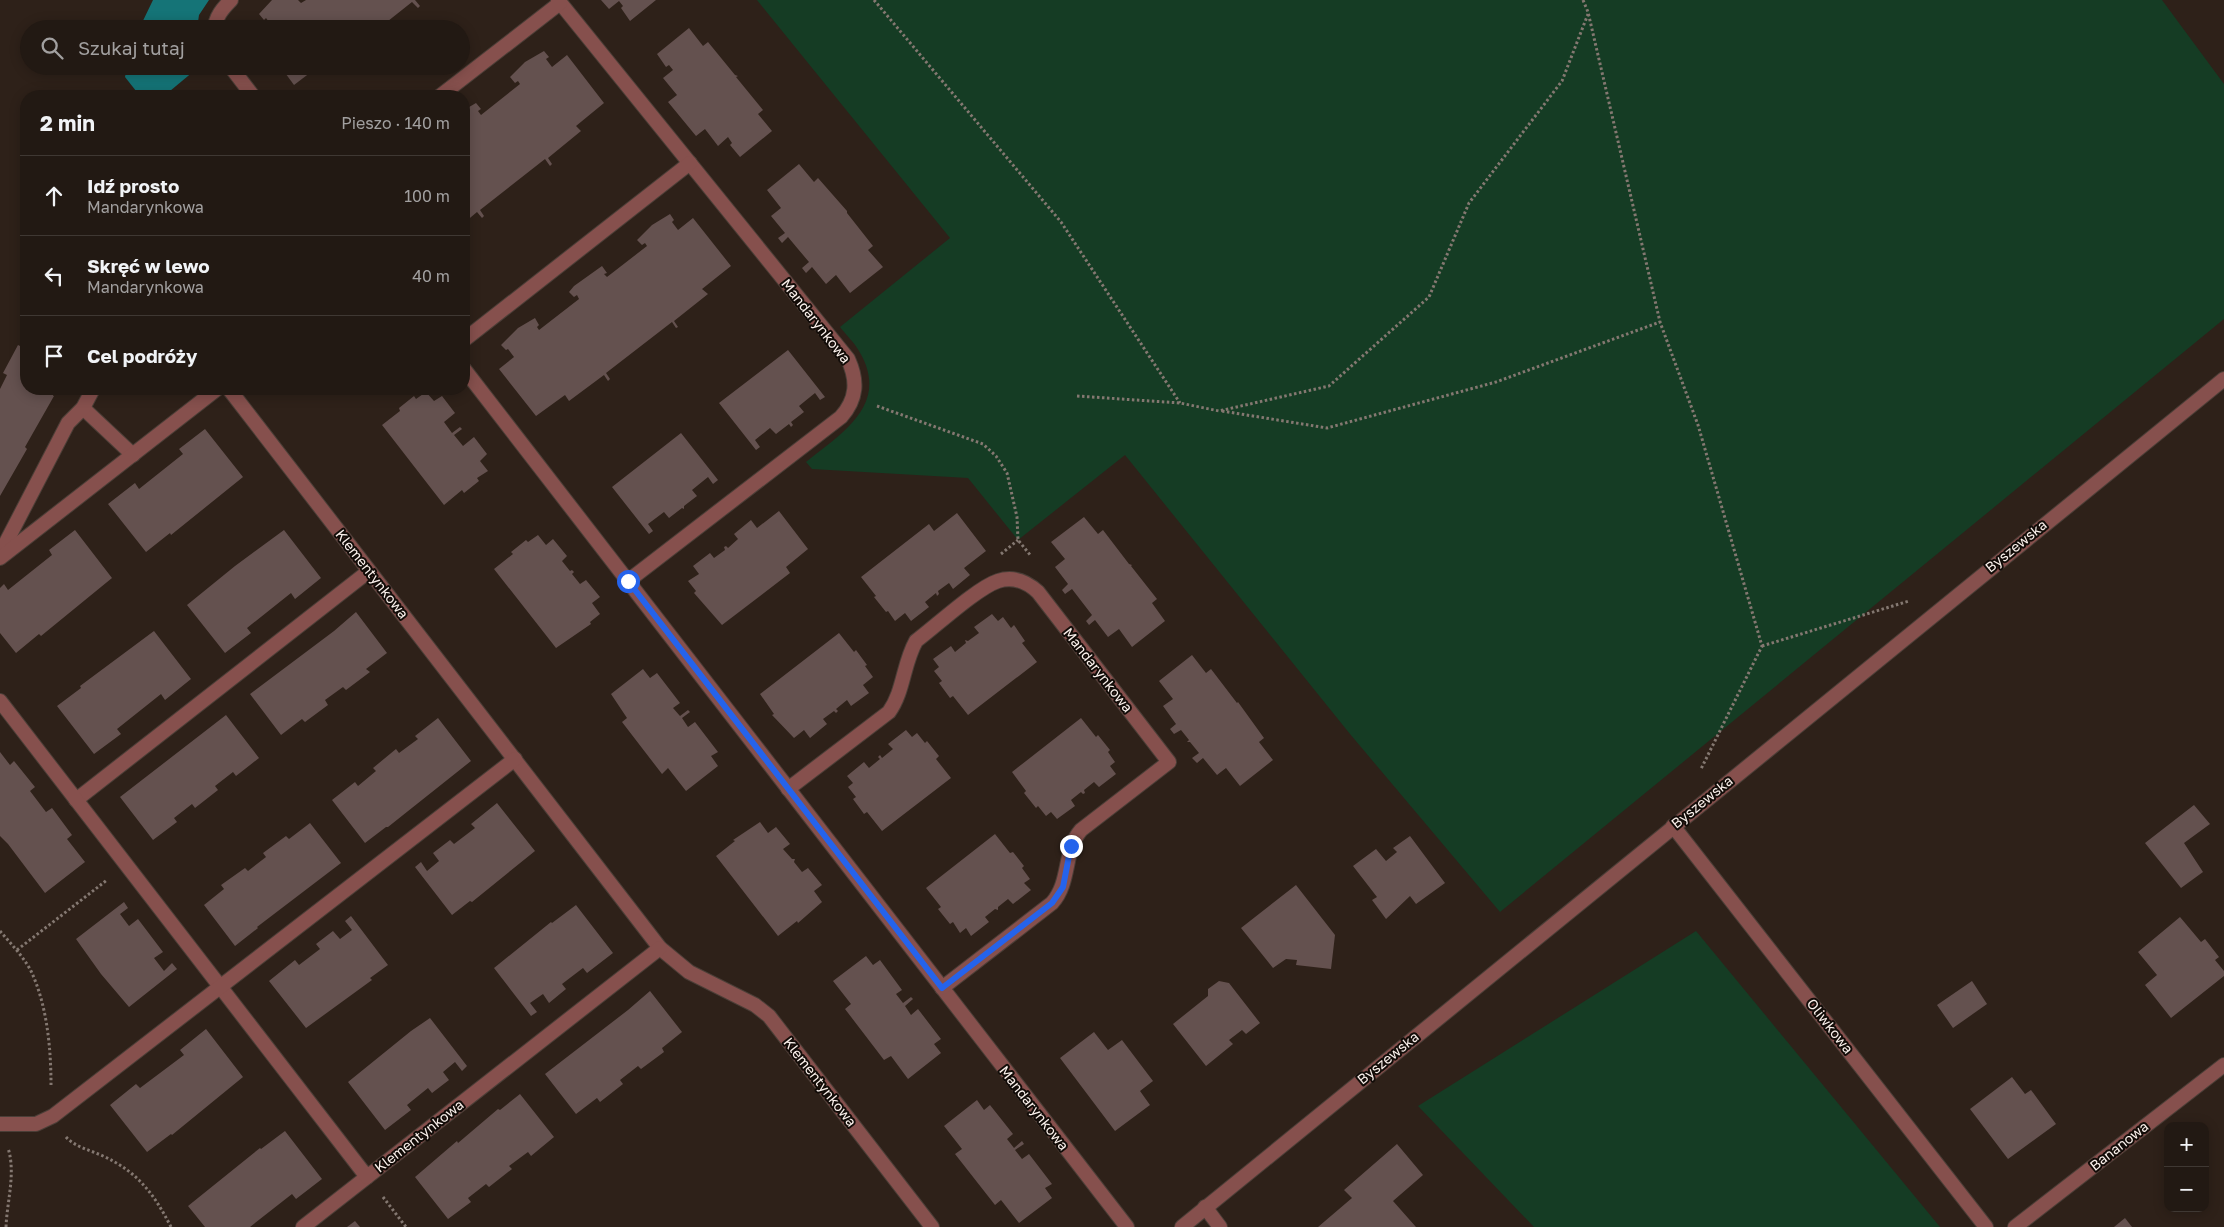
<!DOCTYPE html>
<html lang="pl">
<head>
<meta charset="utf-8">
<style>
  :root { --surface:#221913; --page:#2e2621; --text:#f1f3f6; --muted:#a2a0a0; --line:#3f3833 }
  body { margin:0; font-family:"Golos Text",sans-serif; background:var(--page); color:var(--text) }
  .controls { position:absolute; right:15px; bottom:15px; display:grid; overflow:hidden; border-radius:10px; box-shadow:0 2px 12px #0003 }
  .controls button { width:45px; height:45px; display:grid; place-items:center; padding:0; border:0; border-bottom:1px solid var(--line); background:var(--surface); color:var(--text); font:25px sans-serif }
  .stop { position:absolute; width:15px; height:15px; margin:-11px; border:4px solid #2563eb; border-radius:50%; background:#fff }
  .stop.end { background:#2563eb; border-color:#fff; box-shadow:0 1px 5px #0008 }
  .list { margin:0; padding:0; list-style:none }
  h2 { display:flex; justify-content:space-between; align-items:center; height:65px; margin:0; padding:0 20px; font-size:21px }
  h2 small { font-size:16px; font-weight:400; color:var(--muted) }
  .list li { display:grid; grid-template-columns:32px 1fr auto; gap:15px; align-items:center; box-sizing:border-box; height:80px; padding:0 20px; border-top:1px solid var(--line) }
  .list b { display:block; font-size:19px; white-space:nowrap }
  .list p { margin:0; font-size:16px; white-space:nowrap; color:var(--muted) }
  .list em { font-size:16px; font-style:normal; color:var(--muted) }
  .icon { flex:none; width:28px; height:28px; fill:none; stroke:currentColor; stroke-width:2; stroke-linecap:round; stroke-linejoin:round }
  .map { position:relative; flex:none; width:2224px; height:1227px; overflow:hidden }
  .search { position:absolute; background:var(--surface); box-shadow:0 2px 12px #0003; left:20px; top:20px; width:450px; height:55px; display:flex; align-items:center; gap:12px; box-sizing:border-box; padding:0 18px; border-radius:28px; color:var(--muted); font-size:19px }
  .panel { position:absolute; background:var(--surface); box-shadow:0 2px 12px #0003; left:20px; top:90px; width:450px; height:305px; border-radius:20px }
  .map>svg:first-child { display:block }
  .green { fill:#153c24 }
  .water { fill:#157477 }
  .building { fill:#64514f }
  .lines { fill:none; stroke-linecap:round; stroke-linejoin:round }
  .service-casing { stroke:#4b3e37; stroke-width:16 }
  .minor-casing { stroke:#4b3e37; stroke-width:16 }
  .tertiary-casing { stroke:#4b3e37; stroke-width:16 }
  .path { stroke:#847871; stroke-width:3; stroke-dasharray:2.5 2.5; stroke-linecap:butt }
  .service { stroke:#86504d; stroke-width:14 }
  .minor { stroke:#86504d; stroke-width:14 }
  .tertiary { stroke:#86504d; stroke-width:14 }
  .route { stroke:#2563eb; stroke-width:6 }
  .labels { text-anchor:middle; stroke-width:4; stroke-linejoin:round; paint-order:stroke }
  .street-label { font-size:14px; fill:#fbf1ec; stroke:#120c08 }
</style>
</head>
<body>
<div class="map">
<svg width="2224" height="1227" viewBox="0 0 2224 1227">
  <rect width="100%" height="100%" fill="#2e2119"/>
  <g class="green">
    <path d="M757,0H2162L2224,84V319L1500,912L1350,734L1125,455L1018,540L968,478L812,469L806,462C842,433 891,404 859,351C854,342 846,335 840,327L950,238Z"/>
    <path d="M1696,931L1940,1227H1534L1418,1106Z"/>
  </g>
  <g class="water">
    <path d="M153,0H209L199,15L197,29H139Z"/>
    <path d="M127,66H200L164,96H140L125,77Z"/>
  </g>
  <g class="building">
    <path d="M272,0H298L301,3L306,0H415L420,6L418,8L412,2L378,29H269L272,26L266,18L264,20L259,14Z"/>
    <path d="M601,0H656L630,21L621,8L623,6L619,1L609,9Z"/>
    <path d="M689,28L703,46L708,42L735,75L738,76L736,77L763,110L758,114L772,131L740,157L730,145L732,143L728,137L718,146L705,129L696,136L668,102L677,95L663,78L673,70L669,65L666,67L657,54Z"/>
    <path d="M544,51L549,57L546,59L552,67L567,55L604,103L576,126L581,131L548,158L552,164L550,166L545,159L480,210L484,216L482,218L477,212L464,223V110L476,103L481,109L478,111L481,115L520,84L518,81L515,83L510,77L525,62Z"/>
    <path d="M280,66H319L294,85Z"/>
    <path d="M799,164L814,182L818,178L847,211V213L873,246L868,250L883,267L850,293L836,275L826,284L812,267L806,273L802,268L809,262L798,249L788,237L782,243L778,238L785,233L771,216L781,208L767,190Z"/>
    <path d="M670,214L674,220L672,222L678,230L693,218L731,266L702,289L708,294L674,321L678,327L676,328L672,322L606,373L610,379L608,381L604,375L569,401L565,395L536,416L499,369L514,357L508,349L506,350L501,345L518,328L535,318L539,325L537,327L539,330L579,299L577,295L574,297L569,292L574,286L602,266L607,273L604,274L607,277L647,246L645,243L642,245L637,240L652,225Z"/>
    <path d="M26,339V389H56L53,396H54L25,447L27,449L0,496V389L7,375L3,373L18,345L22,347Z"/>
    <path d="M788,350L825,397L820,400L815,393L799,406L804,412L791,422L793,425L791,427L789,424L776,434L770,428L755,440L760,447L756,450L719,403Z"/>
    <path d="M426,392L434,401L442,396L455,413L444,422L452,433L460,427L462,429L454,435L463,446L474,437L487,454L480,461L488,471L477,478L479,481L464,493L462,490L444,505L382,425L400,411L399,408L414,396L416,399Z"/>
    <path d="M205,429L243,477L171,535L170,533L146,552L108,504L135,483L139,489L183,454L179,449Z"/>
    <path d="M681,433L718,480L713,484L708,477L692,490L697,496L684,506V509L682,508L669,518L664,512L648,524L653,531L649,534L612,487Z"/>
    <path d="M779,511L808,549L786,567L790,573L722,625L694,593L696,591L688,581L699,574L693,566L710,553L714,558L725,550L724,547L726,546L728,548L738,539L734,534L751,520L757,528Z"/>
    <path d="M957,513L986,551L964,568L970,575L953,589L949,583L938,591L939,594L937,596L936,593L925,602L929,607L911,621L905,613L895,621L888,611L886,612L874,597L876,596L861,577L929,524L934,531Z"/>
    <path d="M1084,517L1098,534L1103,530L1129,564L1132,565L1131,566L1157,599L1152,603L1165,621L1132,647L1119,629L1108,637L1095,620L1089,625L1086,621L1092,615L1072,589L1065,594L1062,590L1068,584L1055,567L1065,559L1051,542Z"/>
    <path d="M75,530L112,578L41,636L39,634L16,653L0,633V588L4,584L8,590L52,555L49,550Z"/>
    <path d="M284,530L321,578L295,599L291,593L247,628L251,633L225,653L187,605L235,566Z"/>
    <path d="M538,535L546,545L553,539L567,556L562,561L570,571L572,570L574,572L572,574L580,584L586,580L600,597L592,603L600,614L590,622L591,624L556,648L494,569L513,554L511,552L526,540L528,542Z"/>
    <path d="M356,612L387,653L366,669L370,672L346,690L343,687L325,700L328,705L305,722L302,719L281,735L250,694L334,631Z"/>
    <path d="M992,614L998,621L1003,617L1011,628L1014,625L1025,641L1022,643L1037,662L968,715L953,696L950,698L939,683L942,681L934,671L939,667L933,659L951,646L955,652L966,643L965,640L968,641L979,633L974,627Z"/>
    <path d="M154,631L191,679L165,700L161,694L117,729L121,734L94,754L57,706L81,688L80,686Z"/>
    <path d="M839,633L854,652L856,650L867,665L865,666L873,677L863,685L869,693L851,706L847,700L836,709L838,711L836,713L834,711L823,719L827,724L810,738L804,730L794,738L772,715L774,714L760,694Z"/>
    <path d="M1192,655L1206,673L1211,669L1237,703L1238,702L1264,738L1259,742L1273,760L1240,786L1226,768L1217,775L1203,758L1197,763L1192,758L1199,753L1190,742H1187L1189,740L1181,730L1174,734L1170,729L1176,724L1163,706L1173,699L1159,681Z"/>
    <path d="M643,669L650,678L657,673L680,703L673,708L680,716L688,710L690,712L682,718L688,727L695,722L718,752L711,756L718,766L686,791L668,768L662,774L622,722L627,718L611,694Z"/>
    <path d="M226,715L259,758L236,776L233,772L215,786L218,790L195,808L192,804L174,818L177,822L153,840L120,797Z"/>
    <path d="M438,718L471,761L388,827H386L365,843L332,800L355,782L358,786L376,771L373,768L396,749L399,753L418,739L415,736Z"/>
    <path d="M1081,718L1096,737L1098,735L1110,750L1108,752L1115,762L1110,766L1116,774L1099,787L1094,782L1084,790L1085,793L1083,794L1081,792L1071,800L1075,806L1057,819L1051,812L1046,816L1038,806L1036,808L1024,793L1026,791L1012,772Z"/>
    <path d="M906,730L912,737L917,733L925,743L927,741L939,756L936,759L951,778L882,831L867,812L864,814L853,799L856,797L848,787L853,783L847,776L864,762L869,768L880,759L878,757L880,755L882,758L893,749L888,744Z"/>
    <path d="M0,752L10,765L14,761L35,787L30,791L46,812L52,808L72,835L67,839L85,862L45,893L8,844L0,836Z"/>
    <path d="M497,803L535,851L472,902L470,901L452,915L415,867L421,862L427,871L439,861L433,853L450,840L454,844L475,828L471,824Z"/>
    <path d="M2194,805L2210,824L2184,843L2203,872L2181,888L2145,843Z"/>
    <path d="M760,822L768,833L776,827L790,844L783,849L792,859H795L794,862L802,872L808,868L822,885L814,891L822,902L798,923L797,921L778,936L716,856L735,841L733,840Z"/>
    <path d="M310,823L341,863L257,927L258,928L235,946L204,905L224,889L221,885L245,868L248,871L266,857L263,853L286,836L289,839Z"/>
    <path d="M995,834L1010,853L1013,852L1024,866L1022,868L1030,879L1024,883L1031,890L1013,904L1008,899L998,907V910L995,909L985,917L989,922L971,936L966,928L960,933L953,922L950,924L938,909L941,907L926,888Z"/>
    <path d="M1410,836L1445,883L1416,904L1410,896L1386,919L1372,900L1377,897L1353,866L1376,849L1386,861L1397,852L1393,848Z"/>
    <path d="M1296,885L1335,935L1331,969L1296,965L1297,960L1286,959L1273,968L1241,928Z"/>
    <path d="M124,902L128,908L120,914L129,926L138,919L163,952L154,958L164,971L172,963L177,969L129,1007L101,974L76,939Z"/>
    <path d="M576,905L613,953L587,973L583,968L562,984L566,989L549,1003L543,994L530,1003L537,1012L531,1016L494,968L551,922L552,923Z"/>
    <path d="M351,916L388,965L370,978L372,980L306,1028L269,981L295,960L299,965L320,949L316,944L333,931L340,939L352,930L345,921Z"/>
    <path d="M2180,917L2201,942L2205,939L2219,957L2215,960L2224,971V976L2171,1018L2145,985L2157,975L2138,952Z"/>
    <path d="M866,956L873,965L880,960L902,990L896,994L903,1003L911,997L913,999L905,1006L911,1015L918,1009L941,1039L934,1044L941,1053L908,1079L891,1056L884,1060L845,1009L851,1004L833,981Z"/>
    <path d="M1219,981L1229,983L1260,1023L1246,1034L1242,1030L1229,1040L1233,1044L1206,1066L1173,1024L1208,996V989Z"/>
    <path d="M1972,981L1987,1004L1953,1028L1937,1005Z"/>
    <path d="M650,991L682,1032L662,1048L664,1052L641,1069L638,1066L620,1080L623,1084L600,1102L597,1098L576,1114L545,1074L628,1010Z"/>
    <path d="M430,1018L467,1066L462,1071L455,1062L443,1072L449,1080L432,1093L428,1088L407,1105L411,1110L385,1130L348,1082L411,1031Z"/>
    <path d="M206,1029L243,1077L172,1135L171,1134L147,1152L110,1105L136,1084L140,1088L184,1055L180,1050Z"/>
    <path d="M1094,1032L1108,1050L1122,1040L1153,1081L1140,1091L1150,1105L1115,1131L1060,1058Z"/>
    <path d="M2012,1077L2025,1094L2031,1090L2056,1124L2008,1159L1970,1109Z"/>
    <path d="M520,1094L554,1137L531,1156L528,1152L509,1166L512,1169L489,1187L486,1184L468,1198L471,1202L448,1219L415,1177L457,1141L458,1143L498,1109L500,1110Z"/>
    <path d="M977,1100L984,1110L990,1105L1013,1134L1007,1139L1014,1148L1022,1141L1024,1144L1015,1150L1022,1159L1029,1154L1052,1184L1045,1188L1052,1198L1019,1223L1001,1200L995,1205L955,1154L962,1149L944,1126Z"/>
    <path d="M285,1131L322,1179L296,1199L292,1194L250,1227H205L188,1206L260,1148L261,1149Z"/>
    <path d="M1397,1144L1423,1175L1393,1201L1416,1227H1318L1352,1198L1344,1190Z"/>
    <path d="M2125,1218L2132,1227H2114Z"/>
    <path d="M355,1221L360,1227H347Z"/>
  </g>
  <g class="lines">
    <g class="service-casing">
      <g id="service">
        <path d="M83,408L133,455"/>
        <path d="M0,554L68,423L83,408L93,389"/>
        <path d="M76,800L369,571"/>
        <path d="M1205,1207L1220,1227"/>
        <path d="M303,1227L367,1177"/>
      </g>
    </g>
    <g class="minor-casing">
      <g id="minor">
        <path d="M558,0L848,359C858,381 857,399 841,417L628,581"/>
        <path d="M215,29C215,17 223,8 231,0"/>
        <path d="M230,66L253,96"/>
        <path d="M440,96L560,3"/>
        <path d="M464,340L690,163"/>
        <path d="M464,369L1127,1227"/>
        <path d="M229,389L660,948L689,972L755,1005L769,1016L932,1227"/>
        <path d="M0,558L217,389"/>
        <path d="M0,701L367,1177L660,948"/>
        <path d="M788,789L889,712C904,691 903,664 916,641C936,626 977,588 998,581C1013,576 1027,582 1038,592L1169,762L1081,830C1063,851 1071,882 1052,903L942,988"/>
        <path d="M1673,826L1986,1227"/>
        <path d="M0,1124H36L53,1116L515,759"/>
        <path d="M2015,1227L2224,1065"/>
      </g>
    </g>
    <g class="tertiary-casing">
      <path id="tertiary" d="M1182,1227L2224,379"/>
    </g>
    <g class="path">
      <path d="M874,0L1061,222L1180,403"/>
      <path d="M1583,0L1588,12L1660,322L1698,425L1762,646L1701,769"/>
      <path d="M1077,396L1180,403L1219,411L1329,386L1429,297L1469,203L1562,81L1588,14"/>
      <path d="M877,406L983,444L996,456L1007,473L1017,517L1018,540L1031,556"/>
      <path d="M1222,411L1327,428L1496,382L1660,322"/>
      <path d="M1001,554L1018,540"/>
      <path d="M1762,646L1909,601"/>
      <path d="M0,931C11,944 23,956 31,971C47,1005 51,1048 51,1085"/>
      <path d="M17,950L107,880"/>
      <path d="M66,1137C75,1147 90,1150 103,1156C138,1172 154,1194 171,1227"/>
      <path d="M383,1197L406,1227"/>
      <path d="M6,1227C7,1201 16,1173 8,1148"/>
    </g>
    <use href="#service" class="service"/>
    <use href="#minor" class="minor"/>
    <use href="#tertiary" class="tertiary"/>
  </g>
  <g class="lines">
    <path class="route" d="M628,581L942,988L1052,903L1063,887L1071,846"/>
  </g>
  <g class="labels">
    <g class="street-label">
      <text transform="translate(816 321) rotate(52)" y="5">Mandarynkowa</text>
      <text transform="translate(2016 546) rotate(-39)" y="5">Byszewska</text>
      <text transform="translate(372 574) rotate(52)" y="5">Klementynkowa</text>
      <text transform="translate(1098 670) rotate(52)" y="5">Mandarynkowa</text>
      <text transform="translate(1702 802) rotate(-39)" y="5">Byszewska</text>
      <text transform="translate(1830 1026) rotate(52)" y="5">Oliwkowa</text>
      <text transform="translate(1388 1058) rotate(-39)" y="5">Byszewska</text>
      <text transform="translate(820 1082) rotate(52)" y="5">Klementynkowa</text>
      <text transform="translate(1034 1108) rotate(52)" y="5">Mandarynkowa</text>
      <text transform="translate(419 1136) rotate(-38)" y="5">Klementynkowa</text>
      <text transform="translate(2119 1146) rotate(-38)" y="5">Bananowa</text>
    </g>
  </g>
</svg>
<div class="controls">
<button>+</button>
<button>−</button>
</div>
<div class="stop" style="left:628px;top:581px"></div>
<div class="stop end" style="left:1071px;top:846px"></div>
<div class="search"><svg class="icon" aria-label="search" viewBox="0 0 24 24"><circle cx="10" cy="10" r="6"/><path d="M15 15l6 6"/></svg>Szukaj tutaj</div>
<section class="panel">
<h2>2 min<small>Pieszo · 140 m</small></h2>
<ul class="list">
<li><svg class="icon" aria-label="ahead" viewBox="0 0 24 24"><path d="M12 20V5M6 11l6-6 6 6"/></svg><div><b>Idź prosto</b><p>Mandarynkowa</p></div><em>100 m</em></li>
<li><svg class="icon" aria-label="left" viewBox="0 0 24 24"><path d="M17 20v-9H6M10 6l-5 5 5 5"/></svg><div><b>Skręć w lewo</b><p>Mandarynkowa</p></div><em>40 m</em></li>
<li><svg class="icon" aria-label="arrive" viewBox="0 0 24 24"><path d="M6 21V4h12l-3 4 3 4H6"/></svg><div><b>Cel podróży</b></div></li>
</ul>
</section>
</div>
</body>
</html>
